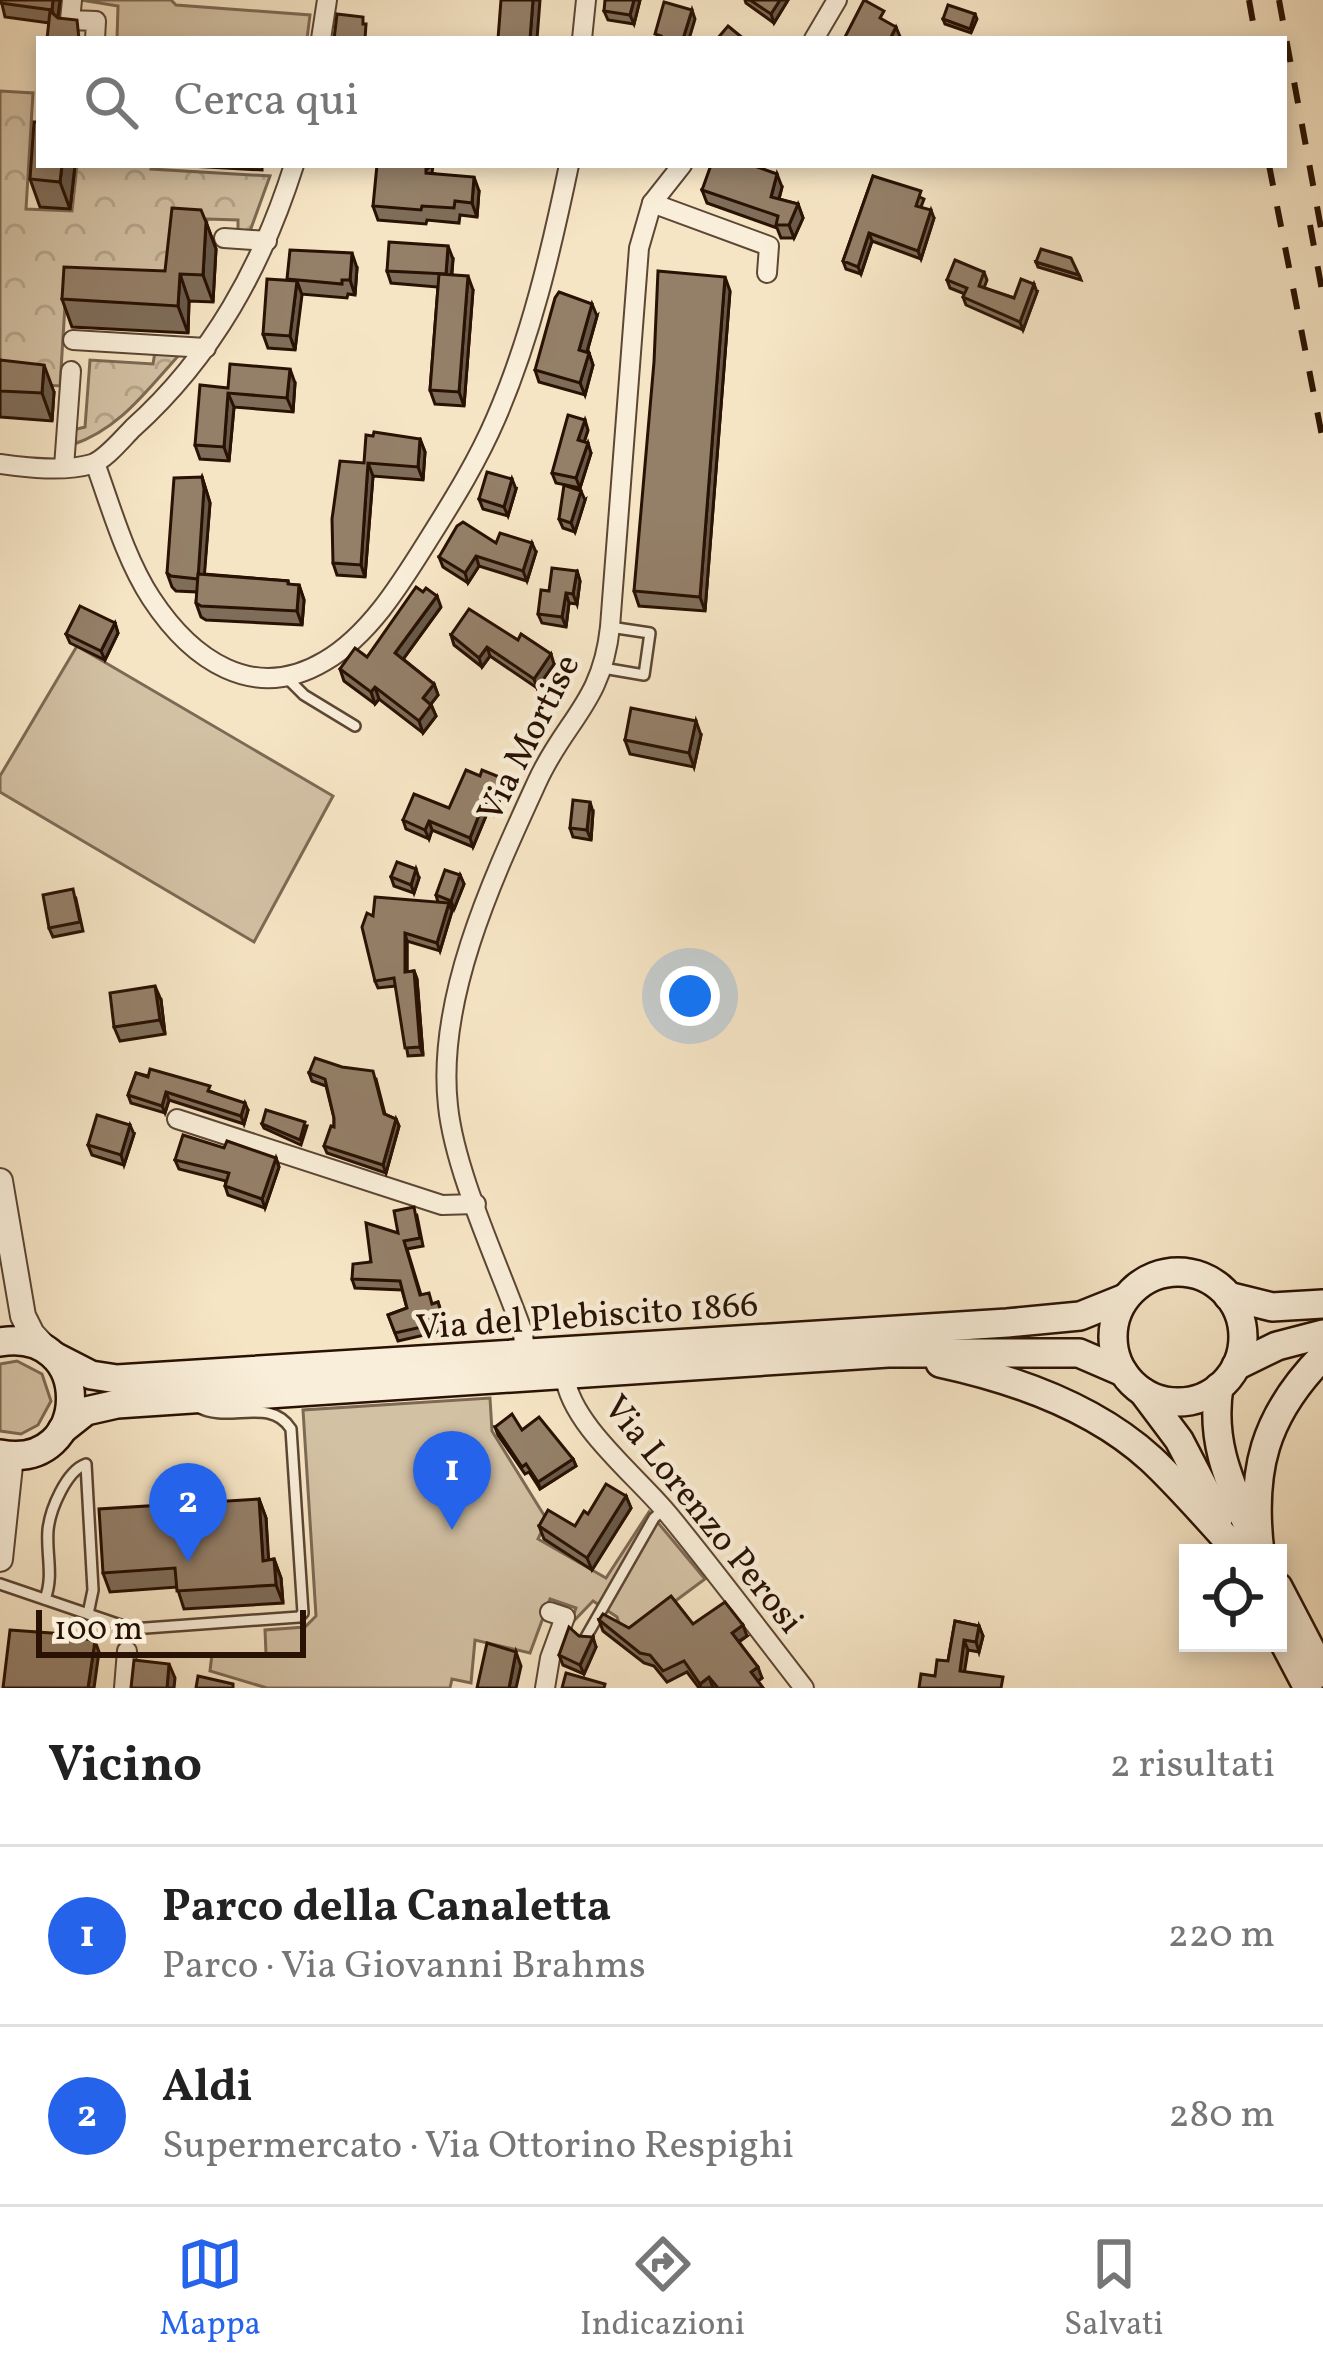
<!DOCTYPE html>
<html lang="it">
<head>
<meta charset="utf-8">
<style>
  :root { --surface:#fff; --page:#f6f6f6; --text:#222; --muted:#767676; --line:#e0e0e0; --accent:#2563eb }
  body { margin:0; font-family:Vollkorn,serif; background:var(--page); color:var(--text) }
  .controls { position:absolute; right:36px; bottom:36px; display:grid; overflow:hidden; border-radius:0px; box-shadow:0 6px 18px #0003 }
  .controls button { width:108px; height:108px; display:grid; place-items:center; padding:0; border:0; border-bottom:3px solid var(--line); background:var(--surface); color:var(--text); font:60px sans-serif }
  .scale { position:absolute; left:36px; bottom:30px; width:270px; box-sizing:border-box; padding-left:12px; border:6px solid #291103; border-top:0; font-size:33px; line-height:42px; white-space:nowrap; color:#291103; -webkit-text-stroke:9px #f9eed9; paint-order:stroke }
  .you { position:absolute; left:690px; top:996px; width:42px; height:42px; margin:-30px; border:9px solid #fff; border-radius:50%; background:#1a73e8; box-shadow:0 0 0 18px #1a73e833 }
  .badge { display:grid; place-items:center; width:78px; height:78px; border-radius:50%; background:var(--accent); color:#fff; font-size:39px; font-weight:700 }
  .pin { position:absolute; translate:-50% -99px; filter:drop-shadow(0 3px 6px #0008) }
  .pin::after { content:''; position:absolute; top:63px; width:42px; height:36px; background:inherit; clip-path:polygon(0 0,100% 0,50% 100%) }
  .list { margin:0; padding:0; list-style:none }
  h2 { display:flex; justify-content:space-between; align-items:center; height:156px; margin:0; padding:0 48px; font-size:51px }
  h2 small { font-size:39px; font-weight:400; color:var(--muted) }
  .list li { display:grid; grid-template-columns:78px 1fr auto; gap:36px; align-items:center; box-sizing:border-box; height:180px; padding:0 48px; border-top:3px solid var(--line) }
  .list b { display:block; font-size:45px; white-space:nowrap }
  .list p { margin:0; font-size:39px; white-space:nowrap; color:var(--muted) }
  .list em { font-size:39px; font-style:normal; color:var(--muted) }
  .icon { flex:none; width:66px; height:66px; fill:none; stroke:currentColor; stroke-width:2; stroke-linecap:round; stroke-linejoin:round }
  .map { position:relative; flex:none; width:1323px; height:1688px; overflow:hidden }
  .search { position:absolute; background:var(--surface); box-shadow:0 6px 18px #0003; left:36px; right:36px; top:36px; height:132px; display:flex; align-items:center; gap:30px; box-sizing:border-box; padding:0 42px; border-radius:0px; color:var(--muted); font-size:45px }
  .sheet { height:516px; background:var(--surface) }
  nav { display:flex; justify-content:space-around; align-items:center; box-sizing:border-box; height:168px; border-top:3px solid var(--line); background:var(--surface); font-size:33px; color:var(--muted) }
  nav a { display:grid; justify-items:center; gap:6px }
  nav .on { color:var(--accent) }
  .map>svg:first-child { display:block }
  .forest { fill:url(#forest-crowns); stroke:#7e6954; stroke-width:3 }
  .green { fill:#d3c1a4; stroke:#7e6954; stroke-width:3 }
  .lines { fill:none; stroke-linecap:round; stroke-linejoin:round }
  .service-casing { stroke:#5c4634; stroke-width:14 }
  .minor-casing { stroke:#5c4634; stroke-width:22 }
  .tertiary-casing { stroke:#5c4634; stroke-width:28 }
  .secondary-casing { stroke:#291103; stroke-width:32 }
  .service { stroke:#f9eed9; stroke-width:9 }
  .minor { stroke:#f9eed9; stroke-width:18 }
  .tertiary { stroke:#f9eed9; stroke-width:24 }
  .secondary { stroke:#f9eed9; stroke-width:27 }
  .rail { stroke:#291103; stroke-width:6; stroke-dasharray:21 21; stroke-linecap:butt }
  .wall { fill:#7f6d59; stroke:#291103; stroke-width:3 }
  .shaded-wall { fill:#685949; stroke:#291103; stroke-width:3 }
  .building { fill:#947f68; stroke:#291103; stroke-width:3 }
  .labels { text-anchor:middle; stroke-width:9; stroke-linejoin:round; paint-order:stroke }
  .street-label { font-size:36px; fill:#291103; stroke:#f9eed9 }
</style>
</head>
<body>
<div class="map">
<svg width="1323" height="1688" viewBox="0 0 1323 1688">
  <defs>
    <pattern id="forest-crowns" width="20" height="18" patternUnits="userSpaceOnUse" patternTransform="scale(3)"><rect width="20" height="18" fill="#d3c1a4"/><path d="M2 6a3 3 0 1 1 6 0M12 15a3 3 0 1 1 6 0" fill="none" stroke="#b5a58c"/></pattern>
  </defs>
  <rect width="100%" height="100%" fill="#f6e5c5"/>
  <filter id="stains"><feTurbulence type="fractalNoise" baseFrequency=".00167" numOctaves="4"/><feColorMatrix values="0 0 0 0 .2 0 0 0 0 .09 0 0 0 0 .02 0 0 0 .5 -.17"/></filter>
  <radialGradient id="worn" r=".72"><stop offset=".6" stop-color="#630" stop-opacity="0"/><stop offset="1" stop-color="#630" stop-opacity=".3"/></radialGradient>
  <g class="forest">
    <path d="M0,91L33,93L26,209L72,211L77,165H151V169L270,176L249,234H238V220L207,219L206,233L172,295L66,289L60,386L0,382Z"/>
    <path d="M155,352L180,354C147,390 120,429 72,445L73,430L85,427L90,360L153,364Z"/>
  </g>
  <g class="green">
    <path d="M81,0H171L176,5L310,15L307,39H117L118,6Z"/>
    <path d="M77,646L333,796L254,942L0,792V776Z"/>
    <path d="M17,1361L42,1374L51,1401L38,1425L21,1434L0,1431V1364Z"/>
    <path d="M490,1398L492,1431L547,1520L538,1539L606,1578L649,1512L705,1579L624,1639L617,1617L593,1601L570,1625L576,1608L550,1599L530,1653L475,1640L471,1683L452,1679L450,1688H267L210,1671L212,1654H266L265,1630L305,1627L316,1616L303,1410Z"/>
  </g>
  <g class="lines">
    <g class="service-casing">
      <g id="service">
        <path d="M603,668L644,675L650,633L610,627"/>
        <path d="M284,675L304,695L355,726"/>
        <path d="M0,1584L132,1629L299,1617L303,1613L291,1429C270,1396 228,1424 198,1407"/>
        <path d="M45,1599C54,1576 46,1554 48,1530C50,1510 66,1471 86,1464L93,1590L88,1614"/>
        <path d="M586,1637L654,1518L664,1509"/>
      </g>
    </g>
    <g class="minor-casing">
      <g id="minor">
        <path d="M72,0L70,20L96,21L95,39"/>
        <path d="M321,39L327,0"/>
        <path d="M582,39L586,0"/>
        <path d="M814,39L837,0"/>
        <path d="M652,203L769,246L767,273"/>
        <path d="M224,238L267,241"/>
        <path d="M73,340L206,348"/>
        <path d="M95,463C111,507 125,558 151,598C191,659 253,704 325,661C371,634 403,580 430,537C454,499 478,460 496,418C531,337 551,251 569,165"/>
        <path d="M0,464C28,468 64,472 92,464C106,459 122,439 133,428C213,356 262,266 294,165"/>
        <path d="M64,467L71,371"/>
        <path d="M177,1119L442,1205L476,1204"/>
        <path d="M525,1355L523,1333C500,1267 455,1174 448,1106C436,999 493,878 537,782C565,720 602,703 610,627L639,248L652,203L682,165"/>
        <path d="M565,1376C570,1424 638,1477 668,1514C715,1571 759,1630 804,1688"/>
        <path d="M124,1688L127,1651"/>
        <path d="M545,1688L550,1658L565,1617L550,1612"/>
      </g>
    </g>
    <g class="tertiary-casing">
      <g id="tertiary">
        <path d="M0,1181L23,1316L32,1334L47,1350"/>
        <path d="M0,1559L11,1456"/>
      </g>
    </g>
    <g class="secondary-casing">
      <g id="secondary">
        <circle cx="1178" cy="1337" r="65"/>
        <path d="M1228,1296L1272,1307L1323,1304"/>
        <path d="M0,1342C95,1326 93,1472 0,1454"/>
        <path d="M54,1356L91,1375L117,1379L1007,1323L1080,1316L1125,1298"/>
        <path d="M940,1363C1014,1379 1093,1406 1151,1459C1180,1486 1207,1518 1234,1547"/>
        <path d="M1236,1366L1277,1346L1323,1334"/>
        <path d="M1219,1387C1210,1442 1230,1483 1251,1533"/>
        <path d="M1143,1392L1179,1440L1219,1517"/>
        <path d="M62,1430L86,1411L117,1404L888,1353H1079L1123,1372"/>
        <path d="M1260,1553C1250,1471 1264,1416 1323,1356"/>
        <path d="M1278,1587L1323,1673"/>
        <path d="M1278,1631L1308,1688"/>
      </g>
    </g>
    <use href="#service" class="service"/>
    <use href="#minor" class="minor"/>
    <use href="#tertiary" class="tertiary"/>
    <use href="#secondary" class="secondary"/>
    <g class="rail">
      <path d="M1249,0L1256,39"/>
      <path d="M1279,0L1323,239"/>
      <path d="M1269,165L1323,441"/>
      <path d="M1310,225L1323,296"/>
    </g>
  </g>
  <g class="wall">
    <path d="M1,0H60L58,17L49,23L5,17Z"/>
    <path d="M640,0L634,24L608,20L604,11Z"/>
    <path d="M745,0H788L774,23L746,3Z"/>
    <path d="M975,14L977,19L971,33L945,24L943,19Z"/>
    <path d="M39,165H75L70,209L40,207L30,179Z"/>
    <path d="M171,165H262V170Z"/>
    <path d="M433,165L432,173L479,191L477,217L460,215L459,223L427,220L426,224L378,220L373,206Z"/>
    <path d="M873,176L924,199L921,207L934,218L921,259L872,241L861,274L846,269L843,261Z"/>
    <path d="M782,187L779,199L798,204L803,218L794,238H781L777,228L707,203L702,190Z"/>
    <path d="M206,222L216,249L213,302L189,301L188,333L72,327L62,299L165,271Z"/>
    <path d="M453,259L452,274L473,290L464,406L435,404L430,390L438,287L391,283L387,271Z"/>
    <path d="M1036,262L1079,275L1081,280L1038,267Z"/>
    <path d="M357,268L355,295L348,294L347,298L301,294L295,350L268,348L263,334L287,280Z"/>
    <path d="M984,272L987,280L984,288L1014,298L1037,292L1023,330L966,305L963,297L965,294L950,288L947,280Z"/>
    <path d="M730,291L705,611L639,606L634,591Z"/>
    <path d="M597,316L587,352L589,353L593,365L585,395L539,382L535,370Z"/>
    <path d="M0,360L54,392L52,421L0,417Z"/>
    <path d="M295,383L293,412L234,407L229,461L200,459L195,445L228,388Z"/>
    <path d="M588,430L584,442L591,453L580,488L556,483L552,473Z"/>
    <path d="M420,439L425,452L423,480L373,476L365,577L337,575L333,563L364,463Z"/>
    <path d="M202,477L210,503L204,574L288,581L289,585H299L304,600L302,625L206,620L201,617L196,603L197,592L176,591L172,587L167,573Z"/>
    <path d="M516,489L508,516L483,509L479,499Z"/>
    <path d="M585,500L575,532L563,528L559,519Z"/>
    <path d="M536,552L527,581L479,566L468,583L443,567L439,557Z"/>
    <path d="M577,571L580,581L577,604L569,603L566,627L542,623L538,614L549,591Z"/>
    <path d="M441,607L403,659L434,684L438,695L431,704L436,716L423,733L379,699L375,704L344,681L340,669L367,657Z"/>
    <path d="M115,623L118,633L105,660L70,643L66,634Z"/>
    <path d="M451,635L554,664L537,688L490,656L482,667L454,645Z"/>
    <path d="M701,735L694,767L630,754L625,740Z"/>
    <path d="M480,776L502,778L505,787L494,814L488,811L473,847L432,830L429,839L406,829L403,820L449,808Z"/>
    <path d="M593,812L591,840L573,837L570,828Z"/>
    <path d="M460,875L464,884L454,909L451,908L452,911L440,951L407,941V972L414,971L417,979L423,1055L408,1056L396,986L378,988L375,981L373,916L438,902L436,895Z"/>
    <path d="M391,877L419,878L414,893L394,886Z"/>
    <path d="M76,899L83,931L53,937L49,928Z"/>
    <path d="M161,1000L165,1034L120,1041L114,1027Z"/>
    <path d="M136,1073L212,1092L248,1110L244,1124L169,1100L165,1113L131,1103L128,1095Z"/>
    <path d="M309,1073L376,1079L385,1114L396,1119L399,1126L386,1173L327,1153L324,1146L334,1127V1118L326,1086L312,1081Z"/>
    <path d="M262,1124L307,1126L301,1145L264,1128Z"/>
    <path d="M134,1134L124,1165L92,1155L88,1145Z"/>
    <path d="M224,1148L276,1158L279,1167L265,1208L228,1195L225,1186L226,1181L179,1169L175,1160Z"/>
    <path d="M417,1216L423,1246L407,1249L421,1295L433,1304L438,1302L447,1330L398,1341L388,1315L407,1308L402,1290L355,1288L352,1279Z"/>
    <path d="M495,1427L522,1430L573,1459L576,1466L540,1489L529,1472L525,1474L498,1435Z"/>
    <path d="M626,1496L631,1508L592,1570L544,1539L539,1526H575Z"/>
    <path d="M259,1499L266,1518L268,1560L274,1559L281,1578L283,1603L184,1609L177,1587L110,1592L103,1573Z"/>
    <path d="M599,1620L629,1628L693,1624L747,1636L739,1642L762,1678L758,1681L763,1688H699L687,1672L667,1682L654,1666L644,1663L603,1631Z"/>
    <path d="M955,1621L979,1626L983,1636L979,1652L968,1650L935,1676L948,1661Z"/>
    <path d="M579,1636L596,1647L584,1674L563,1665L559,1655Z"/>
  </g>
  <g class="shaded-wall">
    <path d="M53,0H60L57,24L52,10Z"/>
    <path d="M533,0H540L537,39H530Z"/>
    <path d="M634,0H640L634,24L630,15Z"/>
    <path d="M780,0H788L774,23L771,14Z"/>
    <path d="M692,10L695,19L689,39H683Z"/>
    <path d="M896,27L901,39H890Z"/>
    <path d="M62,165H75L70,209L60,182Z"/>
    <path d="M777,174L782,187L776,210L771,197Z"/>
    <path d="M474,177L479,191L477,217L472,203Z"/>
    <path d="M798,204L803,218L794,238L789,225Z"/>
    <path d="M931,210L934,218L921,259L918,251Z"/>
    <path d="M206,222L216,249L213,302L203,275Z"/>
    <path d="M869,233L872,241L861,274L858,267Z"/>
    <path d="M448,246L453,259L450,288L446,275Z"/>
    <path d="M352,253L357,268L355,295L350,280Z"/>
    <path d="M180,274L189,301L188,333L178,306Z"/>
    <path d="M468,276L473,290L464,406L459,392Z"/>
    <path d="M725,277L730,291L705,611L700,597Z"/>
    <path d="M297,281L302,295L295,350L290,336Z"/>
    <path d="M1034,284L1037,292L1023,330L1020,322Z"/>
    <path d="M592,304L597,316L584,362L579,350Z"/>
    <path d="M589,353L593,365L585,395L580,383Z"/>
    <path d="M44,365L54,392L52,421L42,393Z"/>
    <path d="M290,369L295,383L293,412L287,398Z"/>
    <path d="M228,393L234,407L229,461L224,447Z"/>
    <path d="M585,420L588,430L582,449L578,440Z"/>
    <path d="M420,439L425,452L423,480L418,467Z"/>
    <path d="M588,443L591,453L580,488L576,478Z"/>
    <path d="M368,463L373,476L365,577L361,565Z"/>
    <path d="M202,477L210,503L203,593L198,579Z"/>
    <path d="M512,479L516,489L508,516L504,507Z"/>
    <path d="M581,491L585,500L575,532L571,523Z"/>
    <path d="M532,543L536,552L527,581L523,571Z"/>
    <path d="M476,556L479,566L468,583L465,573Z"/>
    <path d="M577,571L580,581L577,604L573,594Z"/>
    <path d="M299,585L304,600L302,625L297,611Z"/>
    <path d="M566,593L569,603L566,627L562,617Z"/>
    <path d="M437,596L441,607L399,665L395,653Z"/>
    <path d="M115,623L118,633L105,660L101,651Z"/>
    <path d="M487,647L490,656L482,667L479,658Z"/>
    <path d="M551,654L554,664L537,688L534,679Z"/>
    <path d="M434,684L438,695L427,709L423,698Z"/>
    <path d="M375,687L379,699L375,704L371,692Z"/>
    <path d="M431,705L436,716L423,733L419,721Z"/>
    <path d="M696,721L701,735L694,767L689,753Z"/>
    <path d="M502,778L505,787L494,814L490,804Z"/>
    <path d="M484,802L488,811L473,847L470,838Z"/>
    <path d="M590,802L593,812L591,840L587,830Z"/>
    <path d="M429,821L432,830L429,839L425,830Z"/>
    <path d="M416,869L419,878L414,893L411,885Z"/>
    <path d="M460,875L464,884L454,909L451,901Z"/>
    <path d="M449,903L452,911L440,951L437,943Z"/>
    <path d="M405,933L407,941V980L405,972Z"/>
    <path d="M414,971L417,979L423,1055L420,1047Z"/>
    <path d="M155,986L161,1000L165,1034L160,1020Z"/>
    <path d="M166,1092L169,1100L165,1113L162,1106Z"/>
    <path d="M245,1103L248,1110L244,1124L241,1116Z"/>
    <path d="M396,1119L399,1126L386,1173L383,1165Z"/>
    <path d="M130,1125L134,1134L124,1165L121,1155Z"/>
    <path d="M276,1158L279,1167L265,1208L262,1199Z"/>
    <path d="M573,1459L576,1466L540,1489L538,1482Z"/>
    <path d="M626,1496L631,1508L592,1570L587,1558Z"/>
    <path d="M259,1499L266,1518L270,1580L263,1561Z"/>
    <path d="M274,1559L281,1578L283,1603L276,1585Z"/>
    <path d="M743,1625L747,1636L736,1643L732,1633Z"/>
    <path d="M979,1626L983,1636L979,1652L976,1642Z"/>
    <path d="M593,1637L596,1647L584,1674L580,1665Z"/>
    <path d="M964,1640L968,1650L963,1681L960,1671Z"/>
    <path d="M95,1641L99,1652L94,1688H88Z"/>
    <path d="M516,1652L521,1666L516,1688H509Z"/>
    <path d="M169,1664L175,1678L174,1688H167Z"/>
    <path d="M758,1667L762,1678L755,1683L751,1672Z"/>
    <path d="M709,1677L713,1688H701L700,1684Z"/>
  </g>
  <g class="building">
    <path d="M1,0H53L52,10L0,3Z"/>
    <path d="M501,0H533L530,39H498Z"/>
    <path d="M605,0H634L630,15L604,11Z"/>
    <path d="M750,0H780L771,14Z"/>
    <path d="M864,0L884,11L880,18L896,27L890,39H844Z"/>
    <path d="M664,2L692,10L683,39H660L661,36L655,34Z"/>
    <path d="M948,5L975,14L970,29L943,19Z"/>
    <path d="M50,11L58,18L77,20L79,39H47Z"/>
    <path d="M337,14L363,17V24H366L365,39H334Z"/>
    <path d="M728,26L744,39H717Z"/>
    <path d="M34,122H39V165H62L60,182L30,179Z"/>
    <path d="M377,165H426V173L474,177L472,203L455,201L454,208L422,206L421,210L373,206Z"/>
    <path d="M711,165H752L777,174L771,197L798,204L789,225H776L778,216L702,190Z"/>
    <path d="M873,176L921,191L916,206L931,210L918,251L869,233L858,267L843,261Z"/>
    <path d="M172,208L201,210L206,222L203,275L180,274L178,306L62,299L64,267L165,271Z"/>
    <path d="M389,242L448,246L446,274L387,271Z"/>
    <path d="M1041,249L1071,258L1079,275L1036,262Z"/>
    <path d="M290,250L352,253L350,280H342V284L287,279Z"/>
    <path d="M955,260L984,272L979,286L1014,298L1021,279L1034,284L1020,322L963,297L967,288L947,280Z"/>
    <path d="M658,271L725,277L700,597L634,591L654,362Z"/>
    <path d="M439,274L468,276L459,392L430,390Z"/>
    <path d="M267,279L297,281L290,336L263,334Z"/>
    <path d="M559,292L592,304L579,350L589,353L580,383L535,370L555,298Z"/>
    <path d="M0,360L44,365L42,393L0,391Z"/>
    <path d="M230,364L290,369L287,398L228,393L224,447L195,445L200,385L228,388Z"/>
    <path d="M568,415L585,420L578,440L588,443L576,478L552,473Z"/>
    <path d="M374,432L420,439L418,467L368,463L361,565L333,563L332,519L340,461L364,463L366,435L373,436Z"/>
    <path d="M487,472L512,479L504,507L479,499Z"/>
    <path d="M202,477L204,489L198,579L171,576L167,573L174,478Z"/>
    <path d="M564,485L581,491L571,523L559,519Z"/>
    <path d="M463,522L496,543L500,533L532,543L523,571L476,556L465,573L439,557L457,526Z"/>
    <path d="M552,568L577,571L573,594L566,593L562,617L538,614L541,590L549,591Z"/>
    <path d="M198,574L288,581V584L299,585L297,611L201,606L196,603Z"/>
    <path d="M416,587L423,592L426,588L437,596L395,653L434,684L423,698L431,705L419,721L375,687L371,692L340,669L355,648L367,657Z"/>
    <path d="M80,606L115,623L101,651L66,634Z"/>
    <path d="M469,609L518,640L521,634L551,654L534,679L487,647L479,658L451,635Z"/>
    <path d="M631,708L696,721L689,753L625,740Z"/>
    <path d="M466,770L480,776L482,770L502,778L490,804L484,802L470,838L429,821L425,830L403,820L414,794L449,808Z"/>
    <path d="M573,800L590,802L587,830L570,828Z"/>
    <path d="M397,862L416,869L411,885L391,877Z"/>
    <path d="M445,870L460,875L451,901L436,895Z"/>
    <path d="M73,889L80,922L49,928L43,895Z"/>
    <path d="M375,897L449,903L437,943L405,933V972L414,971L420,1047L405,1048L394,978L375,981L362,927L367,913L373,916Z"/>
    <path d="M155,986L160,1020L114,1027L110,993Z"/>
    <path d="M315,1058L342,1067L373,1071L384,1114L396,1119L383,1165L324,1146L331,1126L334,1127V1118L325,1079L309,1073Z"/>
    <path d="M150,1069L210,1086L208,1091L245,1103L241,1116L166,1092L162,1106L128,1095L136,1073L148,1077Z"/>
    <path d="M266,1110L305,1122L300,1140L262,1124Z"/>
    <path d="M97,1115L130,1125L121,1155L88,1145Z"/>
    <path d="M183,1135L224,1148L227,1141L276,1158L262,1199L225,1186L229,1173L175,1160Z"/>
    <path d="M414,1207L420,1238L404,1241L420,1295L429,1293L432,1304L438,1302L444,1322L395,1333L388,1315L407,1308L400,1281L352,1279L353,1264L371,1262L366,1223L398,1233L394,1211Z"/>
    <path d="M512,1414L522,1430L539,1417L573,1459L538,1482L526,1464L522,1467L495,1427Z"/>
    <path d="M606,1484L626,1496L587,1558L539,1526L548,1510L575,1526L584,1511L588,1514Z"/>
    <path d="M259,1499L263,1561L274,1559L276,1585L177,1591L175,1568L103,1573L99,1509Z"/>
    <path d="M671,1596L693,1624L725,1602L743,1625L732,1633L758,1667L751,1672L763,1688H718L709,1677L700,1684L684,1661L663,1671L650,1655L640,1653L599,1620L603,1614L629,1628Z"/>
    <path d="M955,1621L979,1626L976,1642L964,1640L960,1671L1003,1677L1001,1688H919L921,1674L935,1676L937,1660L948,1661Z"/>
    <path d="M569,1627L579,1636L593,1637L580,1665L559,1655Z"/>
    <path d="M10,1630L65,1634L95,1641L88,1688H3Z"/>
    <path d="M487,1643L516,1652L509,1688H477Z"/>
    <path d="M134,1660L169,1664L167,1688H131Z"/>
    <path d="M566,1673L605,1684L604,1688H562Z"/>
    <path d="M198,1676L233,1684V1688H196Z"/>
  </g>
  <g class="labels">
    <g class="street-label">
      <text transform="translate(527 737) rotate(-63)" y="13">Via Mortise</text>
      <text transform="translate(587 1314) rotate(-4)" y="13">Via del Plebiscito 1866</text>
      <text transform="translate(705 1513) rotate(51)" y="13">Via Lorenzo Perosi</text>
    </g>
  </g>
  <rect width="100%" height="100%" filter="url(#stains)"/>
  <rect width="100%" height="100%" fill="url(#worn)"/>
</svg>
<div class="controls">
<button><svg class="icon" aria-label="locate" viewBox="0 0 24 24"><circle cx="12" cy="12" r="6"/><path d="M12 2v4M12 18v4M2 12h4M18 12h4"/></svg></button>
</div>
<div class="scale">100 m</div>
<div class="you"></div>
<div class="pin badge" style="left:452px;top:1530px">1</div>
<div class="pin badge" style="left:188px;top:1562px">2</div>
<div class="search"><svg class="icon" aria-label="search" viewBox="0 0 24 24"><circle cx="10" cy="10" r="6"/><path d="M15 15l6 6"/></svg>Cerca qui</div>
</div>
<section class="sheet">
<h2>Vicino<small>2 risultati</small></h2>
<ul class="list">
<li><span class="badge">1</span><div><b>Parco della Canaletta</b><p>Parco · Via Giovanni Brahms</p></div><em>220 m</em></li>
<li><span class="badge">2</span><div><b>Aldi</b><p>Supermercato · Via Ottorino Respighi</p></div><em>280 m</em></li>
</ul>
</section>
<nav>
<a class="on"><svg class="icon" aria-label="map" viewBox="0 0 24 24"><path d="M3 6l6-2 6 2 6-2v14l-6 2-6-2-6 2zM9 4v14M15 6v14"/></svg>Mappa</a>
<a><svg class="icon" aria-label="directions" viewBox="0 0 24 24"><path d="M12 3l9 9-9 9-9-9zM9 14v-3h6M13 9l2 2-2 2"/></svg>Indicazioni</a>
<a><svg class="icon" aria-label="saved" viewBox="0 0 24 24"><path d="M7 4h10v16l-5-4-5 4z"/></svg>Salvati</a>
</nav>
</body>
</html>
